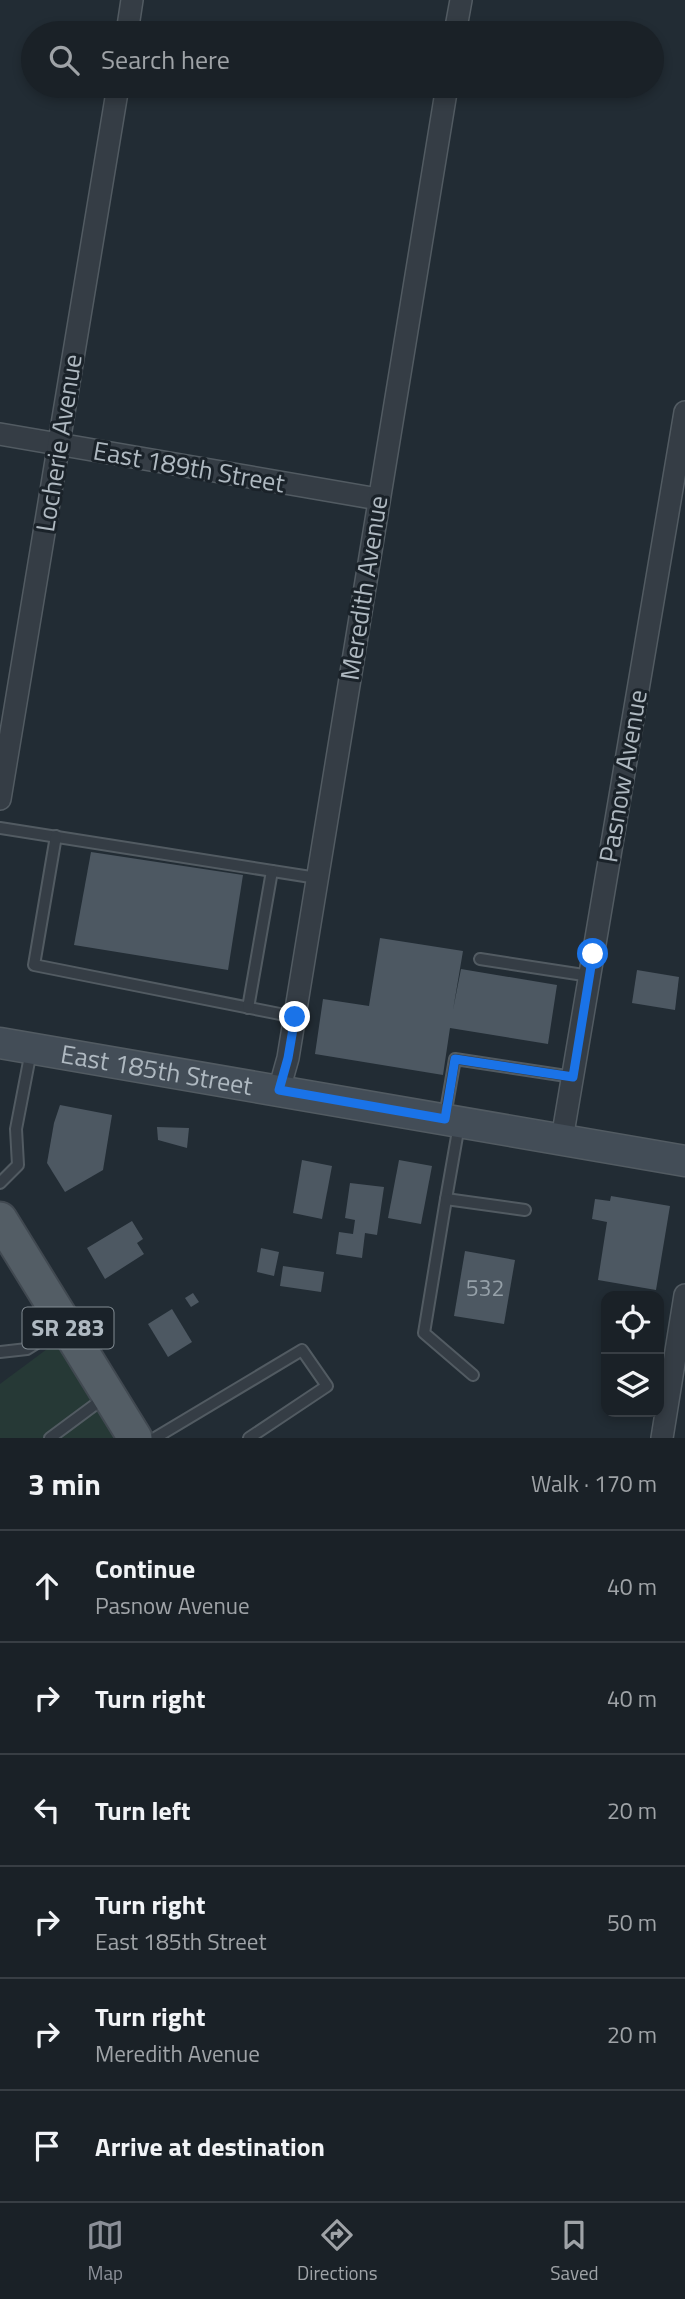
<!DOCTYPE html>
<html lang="en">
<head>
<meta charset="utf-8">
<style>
  :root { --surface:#1a2127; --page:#272e33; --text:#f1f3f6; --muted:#9fa3a7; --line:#383e44; --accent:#8c9099 }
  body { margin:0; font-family:"Titillium Web",sans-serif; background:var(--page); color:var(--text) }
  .controls { position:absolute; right:21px; bottom:21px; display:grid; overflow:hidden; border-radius:14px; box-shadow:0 4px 10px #0003 }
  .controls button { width:63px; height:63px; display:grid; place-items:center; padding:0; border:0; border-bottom:2px solid var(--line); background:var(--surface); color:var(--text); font:35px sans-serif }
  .stop { position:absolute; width:21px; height:21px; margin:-16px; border:5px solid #1a73e8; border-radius:50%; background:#fff }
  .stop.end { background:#1a73e8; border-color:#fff; box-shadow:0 2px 7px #0008 }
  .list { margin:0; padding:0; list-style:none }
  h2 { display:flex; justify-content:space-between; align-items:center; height:91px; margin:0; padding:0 28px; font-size:30px }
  h2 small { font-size:23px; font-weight:400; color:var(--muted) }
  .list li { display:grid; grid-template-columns:46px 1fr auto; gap:21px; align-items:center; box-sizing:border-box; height:112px; padding:0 28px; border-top:2px solid var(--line) }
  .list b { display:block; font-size:26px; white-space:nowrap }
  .list p { margin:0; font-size:23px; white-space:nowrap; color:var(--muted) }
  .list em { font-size:23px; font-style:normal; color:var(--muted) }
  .icon { flex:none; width:38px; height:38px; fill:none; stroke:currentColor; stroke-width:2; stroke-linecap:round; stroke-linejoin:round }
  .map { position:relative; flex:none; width:685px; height:1438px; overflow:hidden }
  .search { position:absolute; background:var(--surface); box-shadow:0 4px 10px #0003; left:21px; right:21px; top:21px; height:77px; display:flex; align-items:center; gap:18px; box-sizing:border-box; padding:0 24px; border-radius:38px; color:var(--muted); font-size:26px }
  .sheet { height:763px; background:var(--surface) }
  nav { display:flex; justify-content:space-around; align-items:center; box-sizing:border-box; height:98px; border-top:2px solid var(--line); background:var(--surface); font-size:19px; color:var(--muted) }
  nav a { display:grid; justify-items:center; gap:4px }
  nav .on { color:var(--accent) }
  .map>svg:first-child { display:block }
  .green { fill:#263936 }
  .building { fill:#4d5862 }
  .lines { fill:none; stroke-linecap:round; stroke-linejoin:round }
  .lane-casing { stroke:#525b62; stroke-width:14 }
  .street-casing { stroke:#525b62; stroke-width:24 }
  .secondary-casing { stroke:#525b62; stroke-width:33 }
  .primary-casing { stroke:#414951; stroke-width:37 }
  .lane { stroke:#353d45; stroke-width:10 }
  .street { stroke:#353d45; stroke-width:21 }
  .secondary { stroke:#434d57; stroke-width:30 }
  .primary { stroke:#535d65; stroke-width:33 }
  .route { stroke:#1a73e8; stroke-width:9 }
  .labels { text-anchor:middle; stroke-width:6; stroke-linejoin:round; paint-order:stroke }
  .number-label { font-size:23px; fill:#96a1a9 }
  .shield { fill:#1a2229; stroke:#828c93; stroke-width:2 }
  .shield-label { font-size:24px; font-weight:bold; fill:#afb9c1 }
  .street-label { font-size:26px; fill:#afb9c1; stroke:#1a2229 }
</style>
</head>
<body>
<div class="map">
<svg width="685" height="1438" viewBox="0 0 685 1438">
  <rect width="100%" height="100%" fill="#222c34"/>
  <path class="green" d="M70,1332L135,1438H0V1384Z"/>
  <g class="building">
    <path d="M91,852L243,875L228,970L74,945Z"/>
    <path d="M380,938L463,951L453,1010L461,969L557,985L548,1044L450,1028L443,1075L315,1054L323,999L369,1006Z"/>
    <path d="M637,970L679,977L675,1010L632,1003Z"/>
    <path d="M60,1105L112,1115L103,1170L65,1192L47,1163L54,1123Z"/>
    <path d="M157,1127L189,1128L187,1148L158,1140Z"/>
    <path d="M302,1160L332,1166L322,1219L293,1213Z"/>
    <path d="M399,1160L432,1166L421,1224L388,1218Z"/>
    <path d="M350,1183L384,1187L377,1235L365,1233L362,1258L336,1254L339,1232L353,1234L355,1220L345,1218Z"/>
    <path d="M611,1196L670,1206L656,1290L598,1280L607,1222L592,1219L595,1199L610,1201Z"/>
    <path d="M132,1221L143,1239L137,1243L144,1254L105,1279L87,1248Z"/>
    <path d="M261,1248L279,1252L274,1276L257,1272Z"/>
    <path d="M465,1251L515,1260L504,1324L454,1316Z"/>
    <path d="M283,1266L324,1272L321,1292L280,1286Z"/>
    <path d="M193,1293L199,1302L191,1307L185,1298Z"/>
    <path d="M172,1309L192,1342L168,1357L148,1324Z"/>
  </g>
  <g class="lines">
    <g class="lane-casing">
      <g id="lane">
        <path d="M0,828L317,878"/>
        <path d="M56,836L34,965L295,1017"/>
        <path d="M480,959L590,976"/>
        <path d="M248,1008L272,871"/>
        <path d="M445,1116L455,1059L573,1077"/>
        <path d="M459,1125L446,1199L525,1210"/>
        <path d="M0,1183L18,1165L16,1129L31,1051"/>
        <path d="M446,1199L424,1333L473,1375"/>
        <path d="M0,1352L27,1349L61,1328"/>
        <path d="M50,1438L104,1398"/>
        <path d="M155,1438L302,1350L327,1386L249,1438"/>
      </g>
    </g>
    <g class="street-casing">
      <g id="street">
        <path d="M127,33L132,0"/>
        <path d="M455,33L461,0"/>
        <path d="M0,434L378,499"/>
        <path d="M0,799L118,86"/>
        <path d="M279,1090L288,1058L447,86"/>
        <path d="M562,1139L685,412"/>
        <path d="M662,1438L685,1295"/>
      </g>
    </g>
    <g class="secondary-casing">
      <g id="secondary">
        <path id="s1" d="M0,1043L685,1161"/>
      </g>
    </g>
    <g class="primary-casing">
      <path id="primary" d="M0,1219L135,1438"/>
    </g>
    <use href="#lane" class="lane"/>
    <use href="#street" class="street"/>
    <use href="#secondary" class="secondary"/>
    <use href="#primary" class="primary"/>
  </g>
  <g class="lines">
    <path class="route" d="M295,1017L288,1058L279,1090L445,1119L455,1059L573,1077L593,954"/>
  </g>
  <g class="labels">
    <g class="number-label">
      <text x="485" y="1296">532</text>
    </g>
    <rect class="shield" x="22.5" y="1307.5" width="91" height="41" rx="5"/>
    <g class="shield-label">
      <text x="68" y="1336">SR 283</text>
    </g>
    <g class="street-label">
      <text transform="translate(59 443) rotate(-81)" y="9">Locherie Avenue</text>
      <text transform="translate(189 467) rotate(10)" y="9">East 189th Street</text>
      <text transform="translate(364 588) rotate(-81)" y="9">Meredith Avenue</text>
      <text transform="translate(623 776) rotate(-80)" y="9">Pasnow Avenue</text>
      <text dy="9" stroke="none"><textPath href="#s1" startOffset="159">East 185th Street</textPath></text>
    </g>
  </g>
</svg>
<div class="controls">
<button><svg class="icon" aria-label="locate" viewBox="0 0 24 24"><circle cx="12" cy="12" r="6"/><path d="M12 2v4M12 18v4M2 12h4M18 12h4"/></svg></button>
<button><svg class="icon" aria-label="layers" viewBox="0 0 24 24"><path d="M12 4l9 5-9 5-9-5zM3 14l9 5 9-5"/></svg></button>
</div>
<div class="stop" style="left:593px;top:954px"></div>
<div class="stop end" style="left:295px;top:1017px"></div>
<div class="search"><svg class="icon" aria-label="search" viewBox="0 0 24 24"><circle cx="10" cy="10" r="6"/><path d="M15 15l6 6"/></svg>Search here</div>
</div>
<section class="sheet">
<h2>3 min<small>Walk · 170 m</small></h2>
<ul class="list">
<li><svg class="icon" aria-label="ahead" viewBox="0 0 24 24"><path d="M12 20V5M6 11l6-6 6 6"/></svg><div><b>Continue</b><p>Pasnow Avenue</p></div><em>40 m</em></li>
<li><svg class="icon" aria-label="right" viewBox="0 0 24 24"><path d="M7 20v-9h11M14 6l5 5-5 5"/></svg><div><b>Turn right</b></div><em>40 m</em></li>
<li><svg class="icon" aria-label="left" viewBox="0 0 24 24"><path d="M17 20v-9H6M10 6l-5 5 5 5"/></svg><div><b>Turn left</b></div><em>20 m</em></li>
<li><svg class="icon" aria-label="right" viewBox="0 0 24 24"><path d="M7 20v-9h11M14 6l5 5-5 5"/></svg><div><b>Turn right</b><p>East 185th Street</p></div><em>50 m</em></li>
<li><svg class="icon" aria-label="right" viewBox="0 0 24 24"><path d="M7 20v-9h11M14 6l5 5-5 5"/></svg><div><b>Turn right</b><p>Meredith Avenue</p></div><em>20 m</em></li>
<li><svg class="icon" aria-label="arrive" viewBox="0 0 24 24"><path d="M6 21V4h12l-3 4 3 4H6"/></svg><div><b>Arrive at destination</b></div></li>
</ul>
</section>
<nav>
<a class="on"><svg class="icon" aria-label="map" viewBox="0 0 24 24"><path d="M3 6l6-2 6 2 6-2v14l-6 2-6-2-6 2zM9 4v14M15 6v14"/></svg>Map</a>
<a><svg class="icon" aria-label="directions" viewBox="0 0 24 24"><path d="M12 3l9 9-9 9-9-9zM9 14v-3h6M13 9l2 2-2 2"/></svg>Directions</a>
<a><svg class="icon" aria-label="saved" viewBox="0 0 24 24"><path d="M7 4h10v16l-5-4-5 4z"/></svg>Saved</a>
</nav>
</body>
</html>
